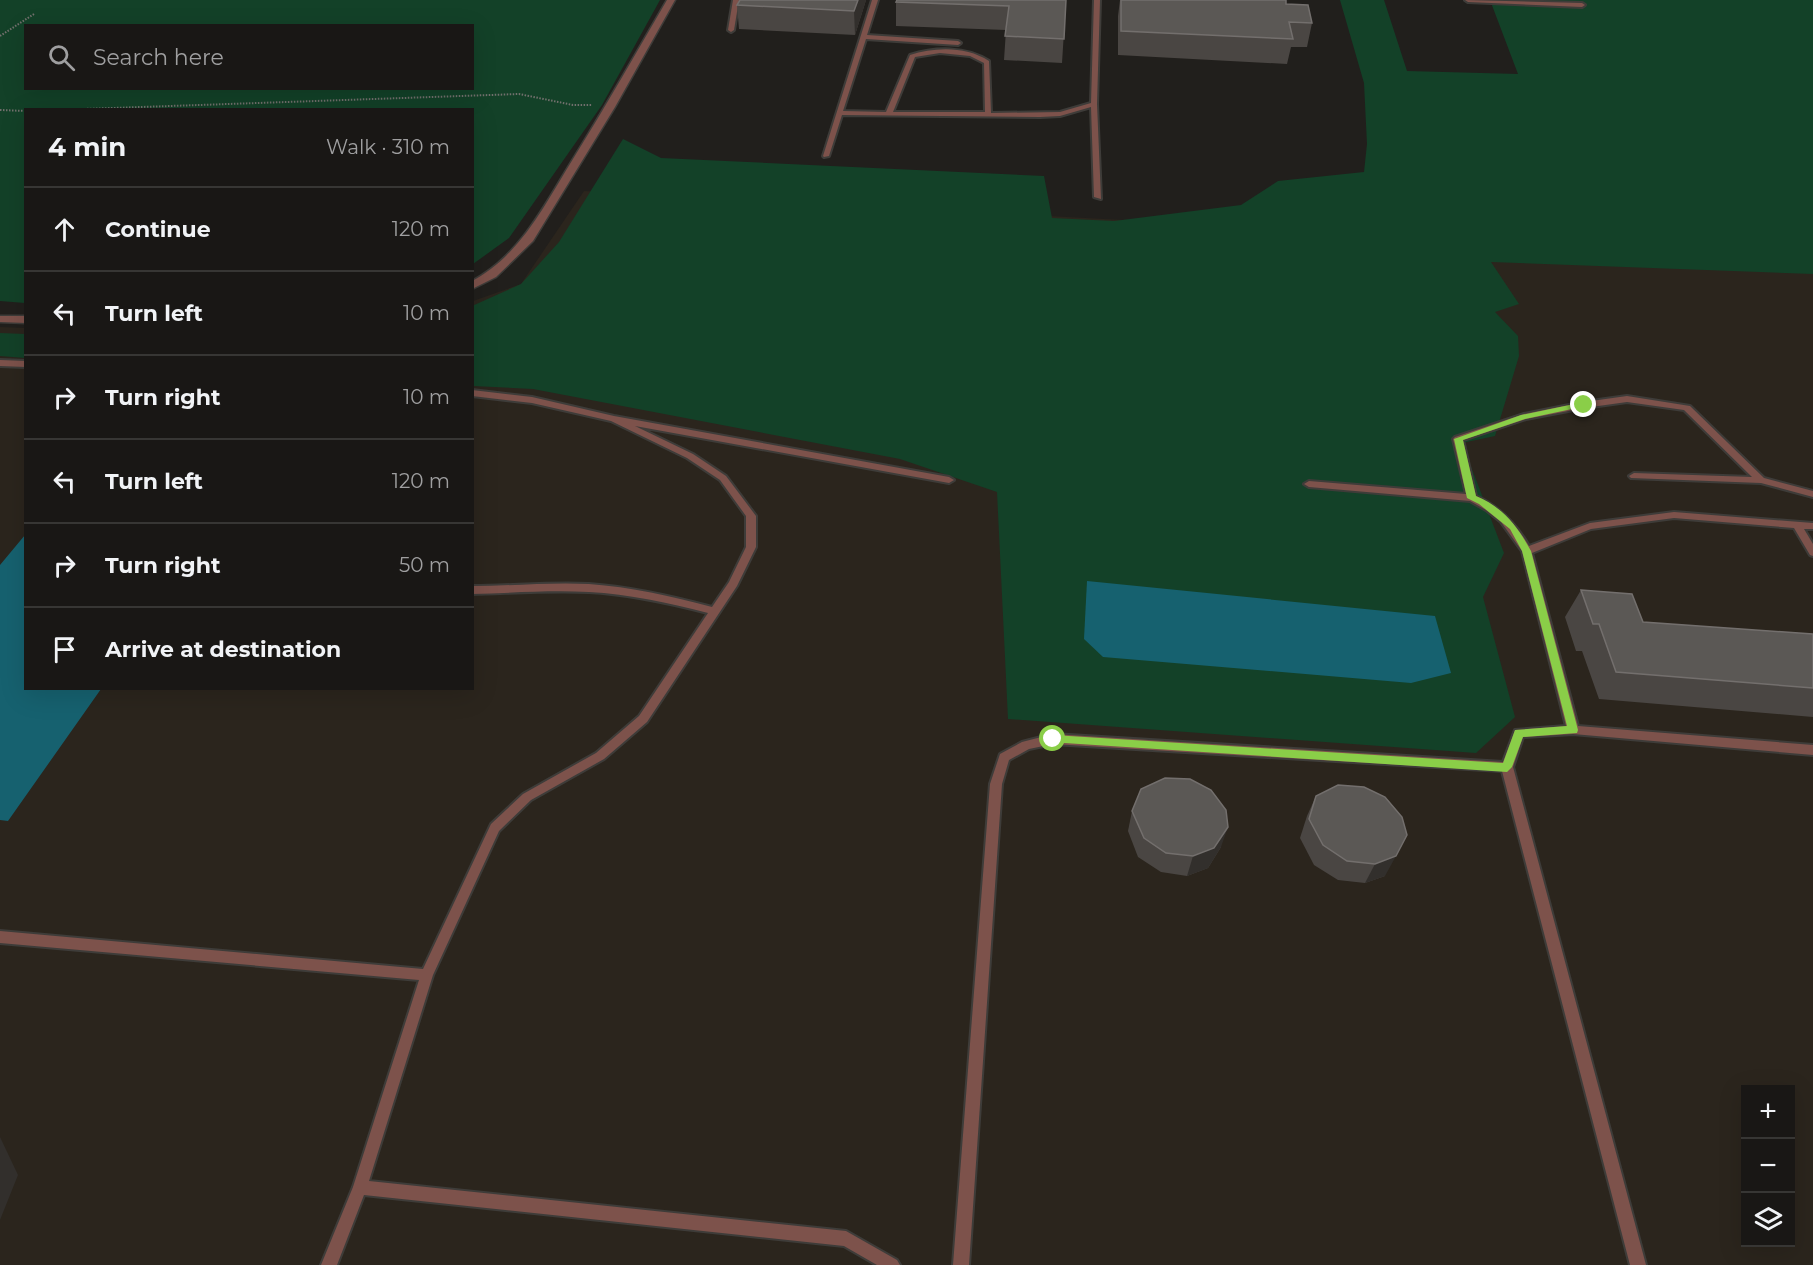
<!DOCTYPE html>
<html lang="en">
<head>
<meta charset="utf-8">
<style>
  :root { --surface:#191715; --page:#262422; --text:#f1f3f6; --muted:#9f9fa0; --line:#373634 }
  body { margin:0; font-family:Montserrat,sans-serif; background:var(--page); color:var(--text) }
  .controls { position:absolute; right:18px; bottom:18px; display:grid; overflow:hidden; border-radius:0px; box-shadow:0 6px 24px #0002 }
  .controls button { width:54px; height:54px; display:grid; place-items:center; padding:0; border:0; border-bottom:2px solid var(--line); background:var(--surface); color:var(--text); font:30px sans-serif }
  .stop { position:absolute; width:18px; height:18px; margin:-14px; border:4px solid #8ace48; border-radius:50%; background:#fff }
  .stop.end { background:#8ace48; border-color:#fff; box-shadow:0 2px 6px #0008 }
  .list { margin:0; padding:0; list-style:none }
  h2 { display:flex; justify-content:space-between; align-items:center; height:78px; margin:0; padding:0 24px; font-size:26px }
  h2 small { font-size:20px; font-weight:400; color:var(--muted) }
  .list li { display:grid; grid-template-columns:39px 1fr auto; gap:18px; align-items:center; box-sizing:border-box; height:84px; padding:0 24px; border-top:2px solid var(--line) }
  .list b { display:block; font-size:22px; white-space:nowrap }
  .list em { font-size:20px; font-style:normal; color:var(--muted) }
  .icon { flex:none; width:33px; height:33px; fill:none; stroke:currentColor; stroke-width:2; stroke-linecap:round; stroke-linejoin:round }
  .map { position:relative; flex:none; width:1813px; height:1265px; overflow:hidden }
  .search { position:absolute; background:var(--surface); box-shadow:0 6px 24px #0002; left:24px; top:24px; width:450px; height:66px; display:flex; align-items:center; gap:15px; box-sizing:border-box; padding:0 21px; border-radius:0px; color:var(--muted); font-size:22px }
  .panel { position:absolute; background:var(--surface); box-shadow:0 6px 24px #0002; left:24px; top:108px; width:450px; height:582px; border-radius:0px }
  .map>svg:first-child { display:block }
  .built { fill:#2b251d; fill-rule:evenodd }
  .green { fill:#134128; fill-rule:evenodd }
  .water { fill:#16616f }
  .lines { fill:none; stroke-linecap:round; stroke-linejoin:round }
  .service-casing { stroke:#3e3c39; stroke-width:4 }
  .tertiary-casing { stroke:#3e3c39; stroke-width:3 }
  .path { stroke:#72706d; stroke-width:2; stroke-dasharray:1.5 1.5; stroke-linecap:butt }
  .service { fill:#7d524b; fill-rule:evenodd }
  .tertiary { fill:#7d524b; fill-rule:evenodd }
  .wall { fill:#4a4643 }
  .shaded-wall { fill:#322f2c }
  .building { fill:#5b5855; stroke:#736f6d; stroke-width:1.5 }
  .route { fill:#8ace48 }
</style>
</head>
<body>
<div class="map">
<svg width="1813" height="1265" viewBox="0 0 1813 1265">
  <rect width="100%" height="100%" fill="#211f1c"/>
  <path class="built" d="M584,191L1813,257V1265H0V327L25,328L26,688H472L473,301L521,284ZM1746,1090H1790V1242H1746Z"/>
  <g class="green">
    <path d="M0,0H660L602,105L509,238L473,264L472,110H26L25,303L0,301ZM26,26H472V88H26Z"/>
    <path d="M1340,0H1384L1407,71L1518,74L1490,0H1813V274L1491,262L1519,304L1495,312L1518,336L1519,356L1495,436L1462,443L1504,553L1483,597L1515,717L1476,753L1008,719L997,492L900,459L533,389L473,386L472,306L521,284L559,242L623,139L661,158L1044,176L1052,218L1114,221L1241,205L1278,181L1364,172L1367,144L1364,83Z"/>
    <path d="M0,333L25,334V358L0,356Z"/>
  </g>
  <g class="water">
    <path d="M25,535L26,688L101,689L8,821L0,820V565Z"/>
    <path d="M1087,581L1435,616L1451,673L1411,683L1103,657L1084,639Z"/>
  </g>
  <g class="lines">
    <g class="service-casing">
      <g id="service">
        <path d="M733,0H739L734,30L731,32L728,30Z"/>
        <path d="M872,0H878L867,35L958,41L961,43L958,45L866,39L843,111L886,112L910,55C935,47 966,46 989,61L991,113L1060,112L1091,103L1094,0H1100L1097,104L1101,199L1094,197L1091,107L1060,116L1040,117L842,115L829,156L824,157L823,156ZM940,53L970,56L984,63L985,112H893L915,57Z"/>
        <path d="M1465,0L1582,3L1585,5L1582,7L1468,2Z"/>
        <path d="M0,360L26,361V367L0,366Z"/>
        <path d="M472,390L532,397L614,416L949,477L954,480L949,483L635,426L693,454L726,476L756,516V547L737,586L647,722L604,759L531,800L499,831L433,975L369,1181L846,1231L897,1260L900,1265H877L844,1246L364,1195L337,1265H321L353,1187L419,980L0,943V931L423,969L491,824L523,794L596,753L639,716L708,613C669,603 629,594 589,592C550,590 511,593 472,594V586C511,586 550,582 589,584C631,587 671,596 712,607L729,582L746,547V516L720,480L687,458L611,421L532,403L472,396Z"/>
        <path d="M1627,396L1690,406L1764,478L1813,491V497L1761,483L1631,478L1629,476L1634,473L1752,477L1684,410L1627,402L1584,408L1526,419L1463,440L1476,496C1500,507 1516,524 1529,546L1590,523L1674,512L1813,523V529H1804L1813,544V556L1810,555L1794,528L1674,518L1591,529L1532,553L1578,726L1813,745V755L1573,734L1523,737L1513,767L1646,1265H1630L1502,771L1053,744L1029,749L1009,760L1002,784L969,1265H953L990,784L1000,754L1022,742L1053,734L1503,762L1515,730L1566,726L1522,551L1501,522L1486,510L1470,501L1309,487L1304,484L1309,481L1466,494L1453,439L1455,437L1524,414L1584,402Z"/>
      </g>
    </g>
    <g class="tertiary-casing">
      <g id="tertiary">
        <path d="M667,0H675L615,107L533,241L496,277L472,289V281C521,255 545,204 573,159C606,106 636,53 667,0Z"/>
        <path d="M0,316H26V323L0,322Z"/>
      </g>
    </g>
    <g class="path">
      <path d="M0,36L34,14"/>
      <path d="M0,110L26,111"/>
      <path d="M54,110L519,94L573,105H592"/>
    </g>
    <use href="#service" class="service"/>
    <use href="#tertiary" class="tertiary"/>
  </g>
  <g class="wall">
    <path d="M866,0L855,35L739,29L737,5Z"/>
    <path d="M1066,0L1062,63L1004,60L1006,30L896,26V2Z"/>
    <path d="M1120,0H1286V4L1312,23L1307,47H1291L1287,64L1118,55V16Z"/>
    <path d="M1581,590L1643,622L1813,634V717L1599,699L1582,651H1576L1565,617Z"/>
    <path d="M1316,796L1385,876L1365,883L1338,880L1314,865L1300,838L1307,816Z"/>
    <path d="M1132,811L1221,847L1208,868L1187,876L1161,872L1138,857L1128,831Z"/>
  </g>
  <g class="shaded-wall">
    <path d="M858,0H866L855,35L854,11Z"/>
    <path d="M1228,827L1221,847L1208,868L1187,876L1193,856Z"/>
    <path d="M1396,856L1385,876L1365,883L1375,864Z"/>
    <path d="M0,1137L18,1175L0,1220Z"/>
  </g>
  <g class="building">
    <path d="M740,0H858L854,11L737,5Z"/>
    <path d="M897,0H1066L1064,39L1005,36L1009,6L896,2Z"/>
    <path d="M1121,0H1286V4L1308,5L1312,23L1289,22L1293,39L1121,31Z"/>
    <path d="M1581,590L1632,594L1643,622L1813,634V688L1616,672L1599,624H1593Z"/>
    <path d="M1165,778L1190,779L1211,790L1226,810L1228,827L1214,848L1193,856L1166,853L1144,838L1132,811L1141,789Z"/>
    <path d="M1338,785L1364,787L1385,797L1402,817L1407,835L1396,856L1375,864L1347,861L1323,845L1309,819L1316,796Z"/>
  </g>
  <path class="route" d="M1584,402L1588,405L1586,406L1525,419L1463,440L1476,496C1503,507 1518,527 1531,551L1578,730L1577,733L1523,737L1512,767L1507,772L1049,742L1048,739L1053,735L1503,763L1515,730L1567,726L1522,551L1510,529L1479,504L1467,498L1454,439L1521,415Z"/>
</svg>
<div class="controls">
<button>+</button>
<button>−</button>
<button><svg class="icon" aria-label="layers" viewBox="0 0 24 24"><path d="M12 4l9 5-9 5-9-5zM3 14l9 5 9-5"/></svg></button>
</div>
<div class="stop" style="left:1053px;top:739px"></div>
<div class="stop end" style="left:1584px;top:405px"></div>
<div class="search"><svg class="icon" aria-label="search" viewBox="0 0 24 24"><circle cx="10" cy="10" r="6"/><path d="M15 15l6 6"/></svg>Search here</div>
<section class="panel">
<h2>4 min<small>Walk · 310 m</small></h2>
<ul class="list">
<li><svg class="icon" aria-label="ahead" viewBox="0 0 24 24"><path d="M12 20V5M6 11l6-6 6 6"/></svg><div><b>Continue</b></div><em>120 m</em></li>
<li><svg class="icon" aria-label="left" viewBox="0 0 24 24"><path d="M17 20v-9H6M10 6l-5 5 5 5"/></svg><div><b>Turn left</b></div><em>10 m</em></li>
<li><svg class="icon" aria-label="right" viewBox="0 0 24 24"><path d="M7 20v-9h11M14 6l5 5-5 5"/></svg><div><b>Turn right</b></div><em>10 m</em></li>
<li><svg class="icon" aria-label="left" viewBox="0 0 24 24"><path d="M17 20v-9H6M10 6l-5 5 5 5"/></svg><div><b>Turn left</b></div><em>120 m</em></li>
<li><svg class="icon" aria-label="right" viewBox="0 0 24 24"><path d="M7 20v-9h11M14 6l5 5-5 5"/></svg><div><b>Turn right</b></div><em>50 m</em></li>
<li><svg class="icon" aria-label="arrive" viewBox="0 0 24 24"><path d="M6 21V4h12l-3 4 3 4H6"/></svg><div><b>Arrive at destination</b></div></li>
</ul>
</section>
</div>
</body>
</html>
